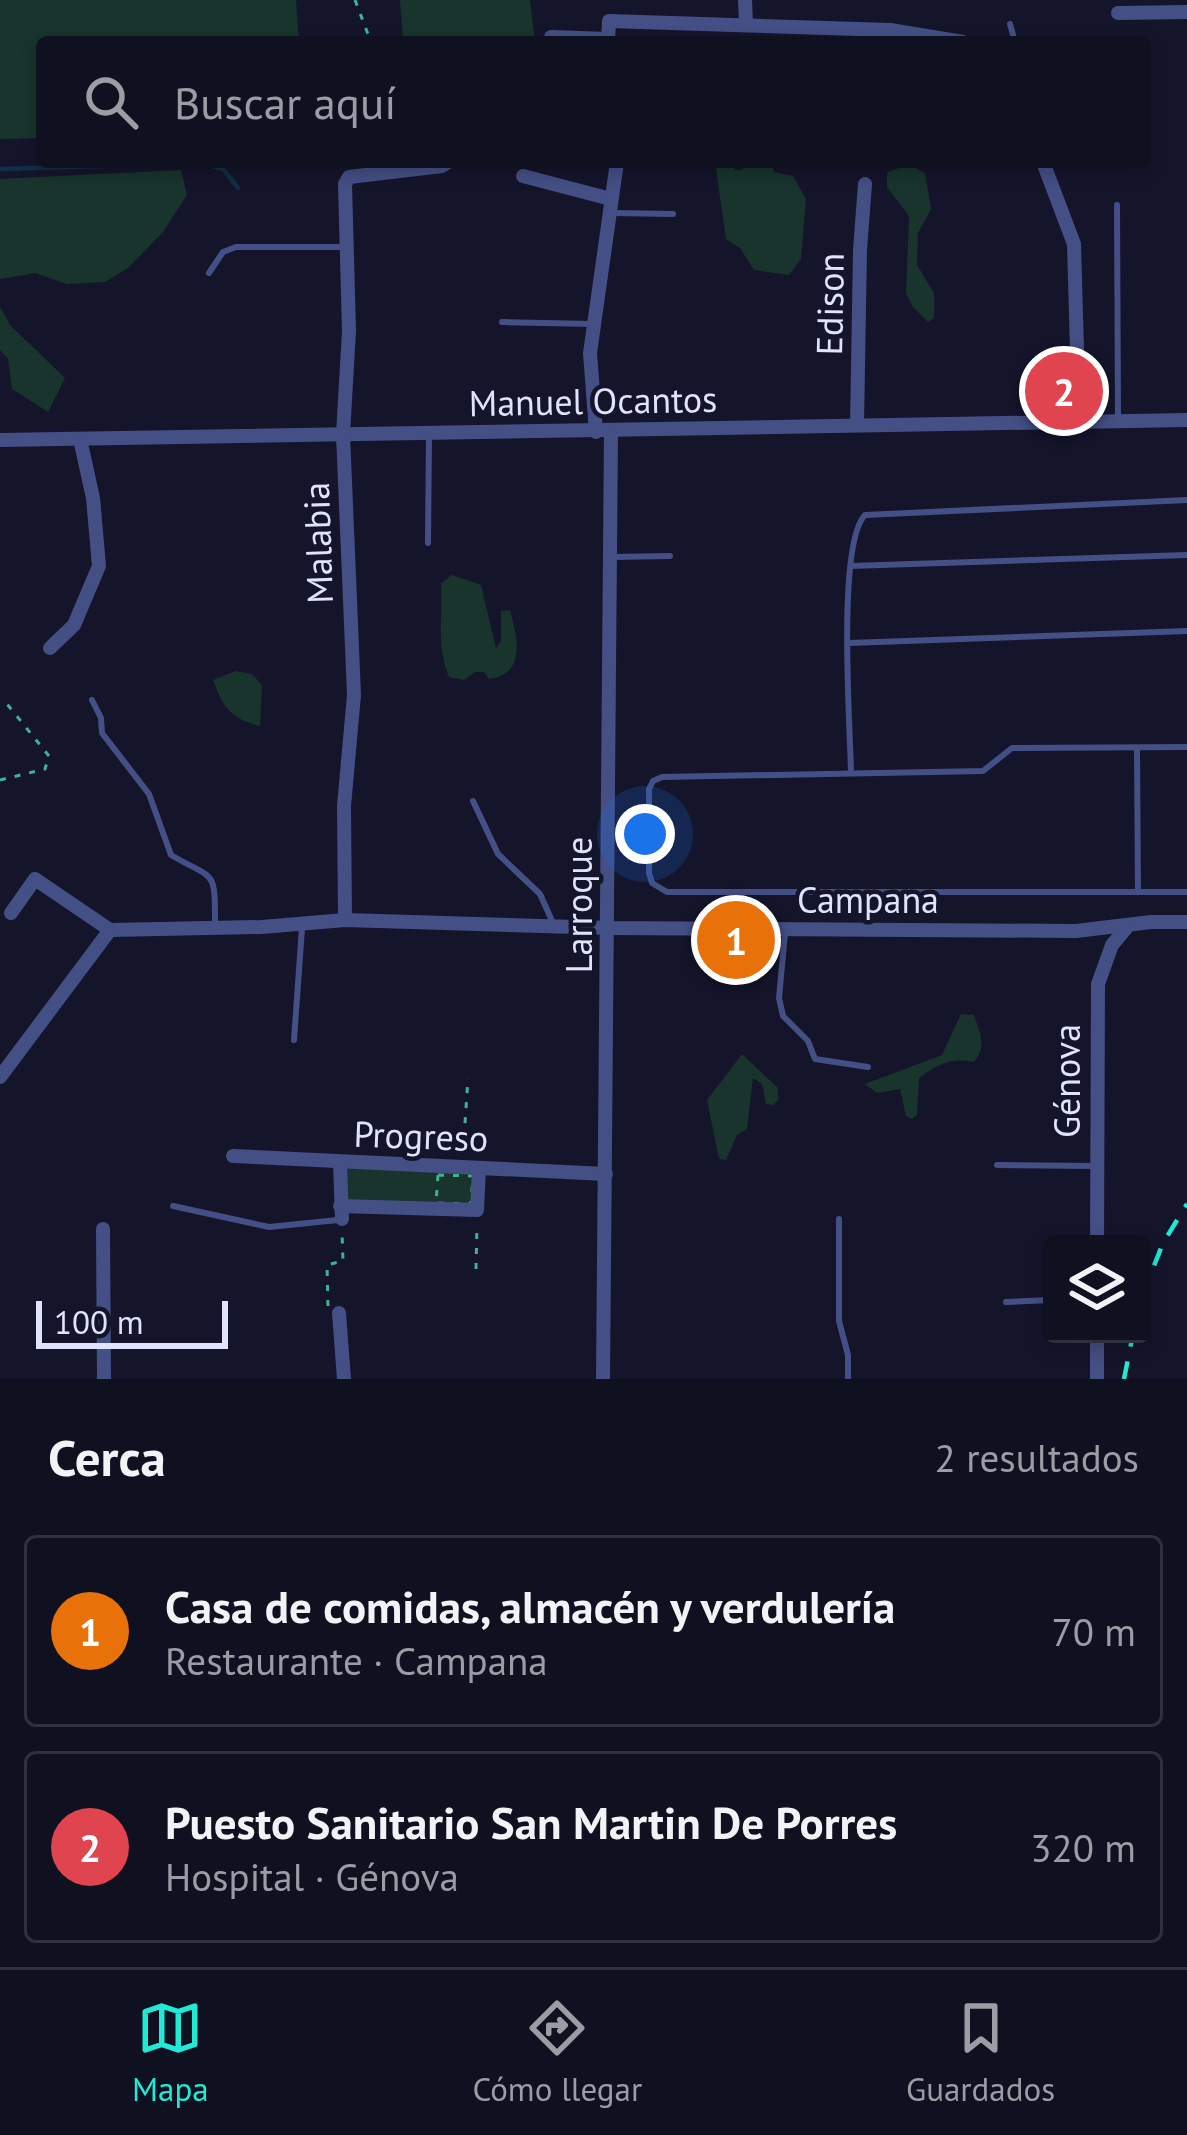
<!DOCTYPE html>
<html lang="es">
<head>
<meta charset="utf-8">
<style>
  :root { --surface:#0f1020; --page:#181929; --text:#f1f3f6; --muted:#9b9da5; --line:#2f303e; --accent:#20e9d5 }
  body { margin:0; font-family:"PT Sans",sans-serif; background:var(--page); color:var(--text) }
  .controls { position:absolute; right:36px; bottom:36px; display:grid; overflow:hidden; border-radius:12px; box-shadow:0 6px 18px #0003 }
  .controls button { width:108px; height:108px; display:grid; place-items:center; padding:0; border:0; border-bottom:3px solid var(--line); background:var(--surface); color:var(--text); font:60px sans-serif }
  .scale { position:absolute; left:36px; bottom:30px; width:192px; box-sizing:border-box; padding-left:12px; border:6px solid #e1e3fc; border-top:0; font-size:33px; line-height:42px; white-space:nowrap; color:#e1e3fc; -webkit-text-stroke:9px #14152b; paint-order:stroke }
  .you { position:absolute; left:645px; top:834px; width:42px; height:42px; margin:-30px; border:9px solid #fff; border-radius:50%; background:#1a73e8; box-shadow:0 0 0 18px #1a73e833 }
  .badge { display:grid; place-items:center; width:78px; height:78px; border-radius:50%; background:var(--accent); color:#fff; font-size:39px; font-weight:700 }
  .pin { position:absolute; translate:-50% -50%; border:6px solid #fff; box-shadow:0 3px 12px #0006 }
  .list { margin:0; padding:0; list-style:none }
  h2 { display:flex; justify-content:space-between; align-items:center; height:156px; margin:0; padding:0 48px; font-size:51px }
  h2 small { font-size:39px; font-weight:400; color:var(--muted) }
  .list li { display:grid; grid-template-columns:78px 1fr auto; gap:36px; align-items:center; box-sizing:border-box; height:192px; margin:0 24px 24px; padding:0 24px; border:3px solid var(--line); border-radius:12px }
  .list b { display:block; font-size:45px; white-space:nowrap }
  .list p { margin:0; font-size:39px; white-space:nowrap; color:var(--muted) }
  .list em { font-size:39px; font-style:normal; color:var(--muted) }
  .icon { flex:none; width:66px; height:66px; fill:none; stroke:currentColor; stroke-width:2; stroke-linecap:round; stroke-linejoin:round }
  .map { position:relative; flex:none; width:1187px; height:1379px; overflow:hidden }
  .search { position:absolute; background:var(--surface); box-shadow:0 6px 18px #0003; left:36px; right:36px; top:36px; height:132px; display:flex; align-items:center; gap:30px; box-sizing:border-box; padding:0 42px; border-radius:12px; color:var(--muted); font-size:45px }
  .sheet { height:588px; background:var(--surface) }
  nav { display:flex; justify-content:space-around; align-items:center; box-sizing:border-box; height:168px; border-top:3px solid var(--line); background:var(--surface); font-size:33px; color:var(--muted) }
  nav a { display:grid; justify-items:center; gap:6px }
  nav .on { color:var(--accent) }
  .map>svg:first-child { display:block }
  .green { fill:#18342d }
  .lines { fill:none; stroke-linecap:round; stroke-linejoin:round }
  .stream { stroke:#112f47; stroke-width:4.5 }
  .path { stroke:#3eb394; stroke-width:3; stroke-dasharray:6 9; stroke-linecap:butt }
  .lane { stroke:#444f85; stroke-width:6 }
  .street { stroke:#444f85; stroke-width:14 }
  .rail { stroke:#20e9d5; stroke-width:4.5; stroke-dasharray:18 15; stroke-linecap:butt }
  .labels { text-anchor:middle; stroke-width:9; stroke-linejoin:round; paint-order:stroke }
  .street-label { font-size:36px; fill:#e1e3fc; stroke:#14152b }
</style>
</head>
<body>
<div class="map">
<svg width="1187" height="1379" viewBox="0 0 1187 1379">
  <rect width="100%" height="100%" fill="#14152b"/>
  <g class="green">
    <path d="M0,0H296L299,42H42V138L0,139Z"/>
    <path d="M400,0H530L535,42L403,40Z"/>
    <path d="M715,162H732L735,170H742L747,162H771L774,172L793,176L806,199L801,259L789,275L754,270L740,248L726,239Z"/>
    <path d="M908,164L925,173L931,209L918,233L917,265L934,293V318L928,322L912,306L906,293L909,216L887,187V173Z"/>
    <path d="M181,170L187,195L163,232L128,268L105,282L67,284L35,273L0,279V179Z"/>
    <path d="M0,307L10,325L65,378L48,412L12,389L8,359L0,350Z"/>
    <path d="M452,575L481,585L496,648L501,641V611L510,610C517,637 527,674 489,679L484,672H475L464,680L449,677C436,647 443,616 441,583Z"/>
    <path d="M236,671L252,674L262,685L260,726C231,719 223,708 213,680Z"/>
    <path d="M961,1014L974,1015C980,1033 987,1046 974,1062C952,1057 937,1064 919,1078L917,1115L912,1119L906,1116L900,1089L877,1093L865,1084L942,1055Z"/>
    <path d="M742,1054L778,1088V1100L773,1105L766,1104L762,1084L753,1078L747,1129L737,1135L726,1160L719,1159L707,1100Z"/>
    <path d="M346,1168L475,1173L474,1207L345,1203Z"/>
  </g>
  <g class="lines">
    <path class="stream" d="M0,169L203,163L223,169L238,188"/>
    <g class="path">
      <path d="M355,0L371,42"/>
      <path d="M0,780L45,769L49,756L3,699"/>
      <path d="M463,1153L468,1078"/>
      <path d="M438,1175L473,1176L471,1204L436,1203Z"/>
      <path d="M476,1269L477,1224"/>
      <path d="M328,1306L327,1265L343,1261L342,1232"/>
    </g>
    <g class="lane">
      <path d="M1010,24L1015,42"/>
      <path d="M1117,205L1118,417"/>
      <path d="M613,213L673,214"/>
      <path d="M209,273L223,252L236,247H343"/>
      <path d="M502,322L592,324"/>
      <path d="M428,543L429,434"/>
      <path d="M611,557L670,556"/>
      <path d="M851,566L1187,555"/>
      <path d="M849,643L1187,631"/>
      <path d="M92,700L101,718L102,733L149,794L171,855C215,881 215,867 215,925"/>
      <path d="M1187,747L1012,748L983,771L662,777L653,781L649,789V873L652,883L667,892H1187"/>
      <path d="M1137,748L1138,892"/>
      <path d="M851,772C850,725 837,544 865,515L1187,500"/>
      <path d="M473,801L498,854L540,894L553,923"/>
      <path d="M785,933L779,998L783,1016L808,1041L815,1059L868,1067"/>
      <path d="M294,1040L302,928"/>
      <path d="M997,1165L1096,1166"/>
      <path d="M173,1206L269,1227L338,1220"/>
      <path d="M839,1219V1321L848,1355V1379"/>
      <path d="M1006,1302L1052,1300"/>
    </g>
    <g class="street">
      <path d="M745,0L746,24"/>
      <path d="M1118,13L1187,12"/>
      <path d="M551,37L608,39"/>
      <path d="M608,42L609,21L890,30L963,42"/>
      <path d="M1043,162L1074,244L1079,421"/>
      <path d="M523,176L611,199"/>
      <path d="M857,425L860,250L865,184"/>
      <path d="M596,432L590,353L617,162"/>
      <path d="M0,440L1187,420"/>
      <path d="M50,648L74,625L99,566L93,498L80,439"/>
      <path d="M11,913L35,879L110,930L262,927L345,920L609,928L1076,931L1151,922H1187"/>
      <path d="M345,920L344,806L354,695L343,434L349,331L345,184L349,177L442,166L448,162"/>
      <path d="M0,1077L110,930"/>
      <path d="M233,1156L606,1174"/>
      <path d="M340,1163L342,1219"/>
      <path d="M340,1206L477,1210L479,1168"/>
      <path d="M103,1229L104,1379"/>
      <path d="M1097,1244L1098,984L1112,945L1127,927"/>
      <path d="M339,1313L344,1379"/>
      <path d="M1097,1334V1379"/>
      <path d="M603,1379L611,432"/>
    </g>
    <g class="rail">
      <path d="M1142,1296L1163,1243L1187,1204"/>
      <path d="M1124,1379L1133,1334"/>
    </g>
  </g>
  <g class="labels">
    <g class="street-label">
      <text transform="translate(830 304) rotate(-89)" y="13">Edison</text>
      <text transform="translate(593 401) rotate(-1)" y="13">Manuel Ocantos</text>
      <text transform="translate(318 543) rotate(-92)" y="13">Malabia</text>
      <text x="868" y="913">Campana</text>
      <text transform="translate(579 905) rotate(-90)" y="13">Larroque</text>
      <text transform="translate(1067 1081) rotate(-90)" y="13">Génova</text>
      <text transform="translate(421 1136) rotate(2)" y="13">Progreso</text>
    </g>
  </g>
</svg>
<div class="controls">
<button><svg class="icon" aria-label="layers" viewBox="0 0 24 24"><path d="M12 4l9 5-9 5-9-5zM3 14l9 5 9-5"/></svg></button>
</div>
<div class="scale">100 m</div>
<div class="you"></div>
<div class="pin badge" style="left:736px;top:940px;background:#e8710a">1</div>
<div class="pin badge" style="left:1064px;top:391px;background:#e0444e">2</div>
<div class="search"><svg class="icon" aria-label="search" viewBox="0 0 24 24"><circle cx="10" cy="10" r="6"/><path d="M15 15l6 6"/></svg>Buscar aquí</div>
</div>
<section class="sheet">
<h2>Cerca<small>2 resultados</small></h2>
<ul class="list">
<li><span class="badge" style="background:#e8710a">1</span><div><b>Casa de comidas, almacén y verdulería</b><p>Restaurante · Campana</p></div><em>70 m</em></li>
<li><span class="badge" style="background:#e0444e">2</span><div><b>Puesto Sanitario San Martin De Porres</b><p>Hospital · Génova</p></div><em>320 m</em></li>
</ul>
</section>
<nav>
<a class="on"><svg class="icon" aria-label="map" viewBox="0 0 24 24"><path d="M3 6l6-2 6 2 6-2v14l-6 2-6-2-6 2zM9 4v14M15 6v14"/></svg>Mapa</a>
<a><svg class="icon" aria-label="directions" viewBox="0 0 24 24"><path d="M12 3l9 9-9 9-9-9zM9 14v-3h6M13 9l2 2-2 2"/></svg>Cómo llegar</a>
<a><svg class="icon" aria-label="saved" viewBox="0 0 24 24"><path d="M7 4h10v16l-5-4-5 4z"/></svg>Guardados</a>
</nav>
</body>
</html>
